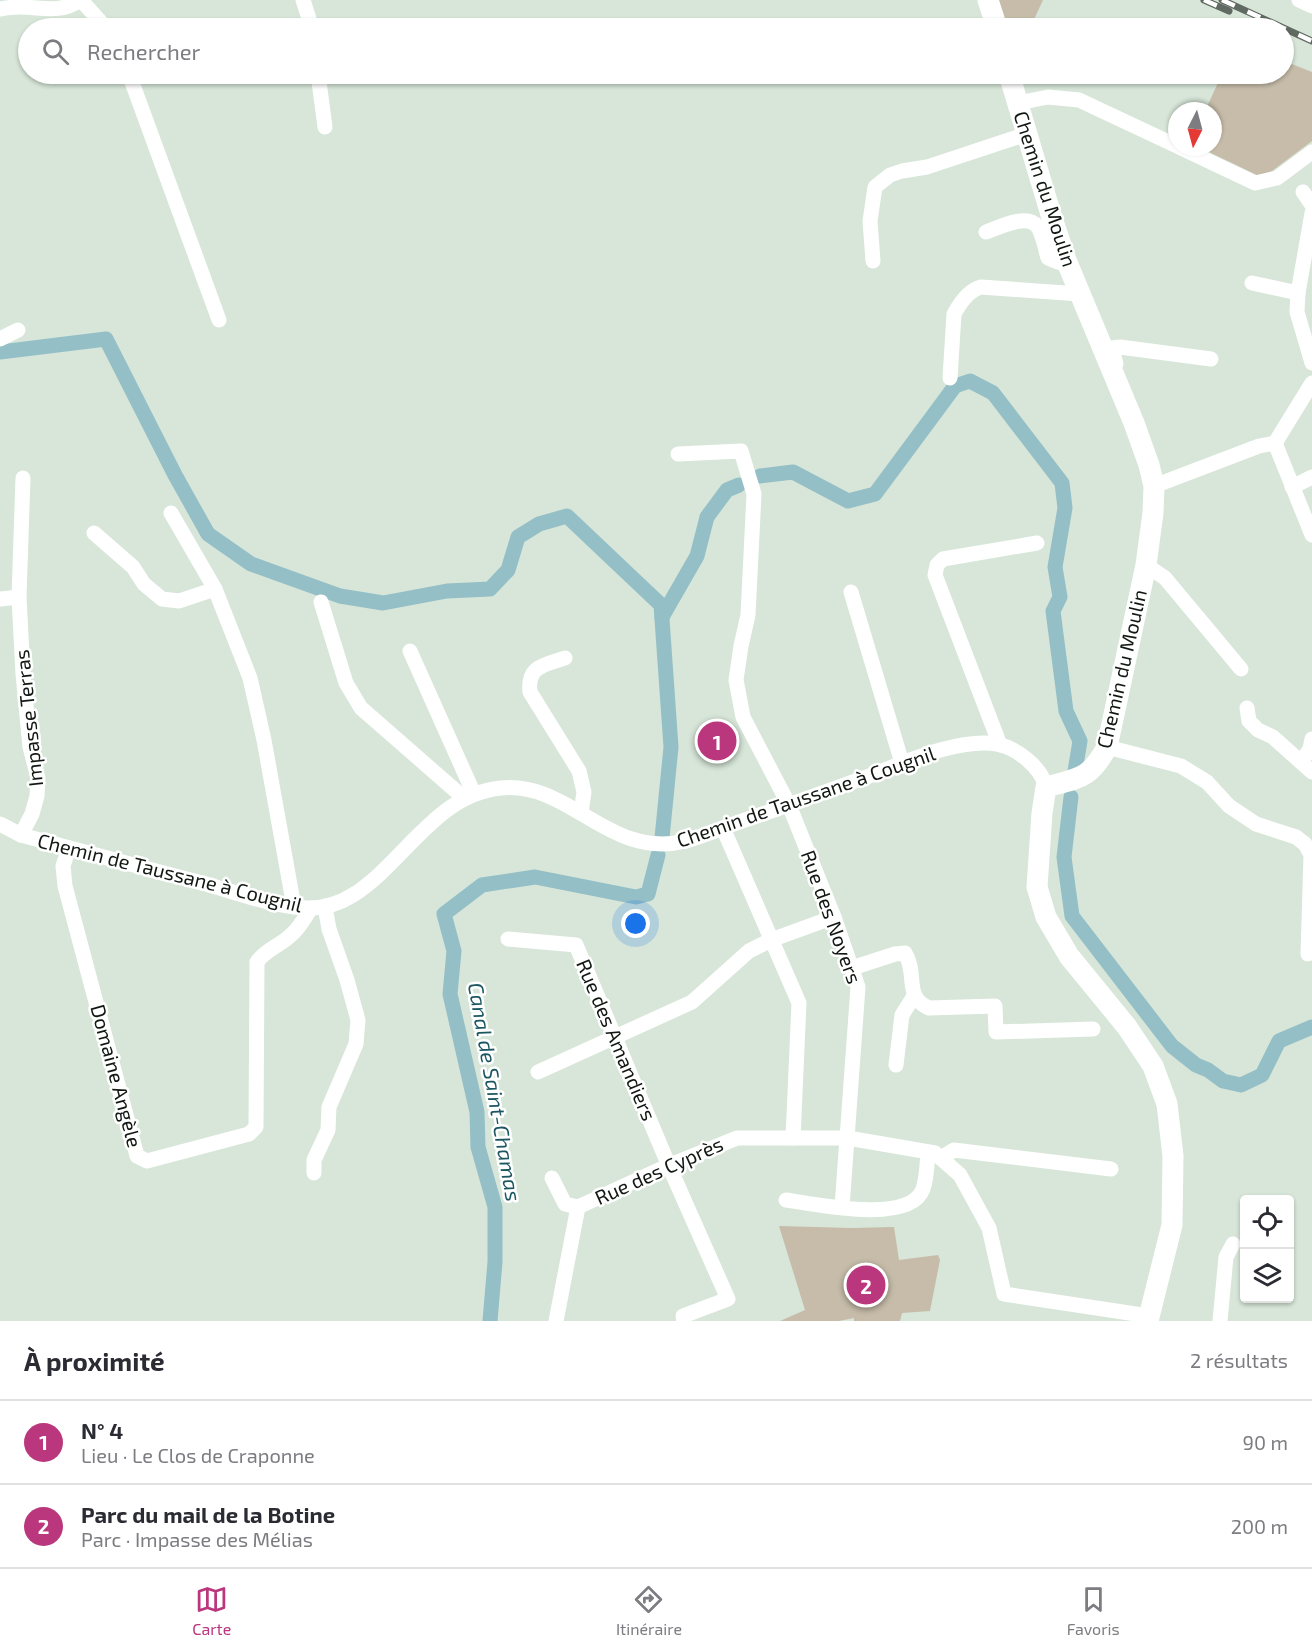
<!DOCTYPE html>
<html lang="fr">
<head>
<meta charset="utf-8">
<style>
  :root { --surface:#fff; --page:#f2f2f3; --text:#2b2b33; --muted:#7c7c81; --line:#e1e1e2; --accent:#ba377d }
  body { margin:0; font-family:"Exo 2",sans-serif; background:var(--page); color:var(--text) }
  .controls { position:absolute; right:18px; bottom:18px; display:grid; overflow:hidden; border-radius:6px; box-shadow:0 2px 4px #0004 }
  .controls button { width:54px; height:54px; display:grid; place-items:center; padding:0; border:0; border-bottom:2px solid var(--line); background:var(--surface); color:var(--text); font:30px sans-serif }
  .compass { position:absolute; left:1168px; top:102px; width:54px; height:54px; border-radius:50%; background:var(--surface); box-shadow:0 2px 4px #0004; rotate:186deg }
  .you { position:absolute; left:636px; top:924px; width:21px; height:21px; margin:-15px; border:4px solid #fff; border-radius:50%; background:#1a73e8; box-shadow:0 0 0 9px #1a73e833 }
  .badge { display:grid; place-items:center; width:39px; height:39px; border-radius:50%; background:var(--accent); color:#fff; font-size:20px; font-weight:700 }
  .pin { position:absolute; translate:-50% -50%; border:3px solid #fff; box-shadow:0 2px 6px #0006 }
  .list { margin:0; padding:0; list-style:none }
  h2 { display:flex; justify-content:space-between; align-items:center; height:78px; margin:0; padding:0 24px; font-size:26px }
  h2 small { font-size:20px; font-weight:400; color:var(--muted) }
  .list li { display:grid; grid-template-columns:39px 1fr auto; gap:18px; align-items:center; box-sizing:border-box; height:84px; padding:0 24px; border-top:2px solid var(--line) }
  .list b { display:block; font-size:22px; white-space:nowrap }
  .list p { margin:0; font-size:20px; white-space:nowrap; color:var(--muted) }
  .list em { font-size:20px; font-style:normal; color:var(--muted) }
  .icon { flex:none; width:33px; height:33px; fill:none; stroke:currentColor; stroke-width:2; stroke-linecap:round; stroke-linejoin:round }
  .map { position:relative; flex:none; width:1312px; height:1321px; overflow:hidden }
  .search { position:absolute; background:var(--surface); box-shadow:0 2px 4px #0004; left:18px; right:18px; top:18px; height:66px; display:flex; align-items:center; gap:15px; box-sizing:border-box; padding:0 21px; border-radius:33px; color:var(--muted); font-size:22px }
  .sheet { height:246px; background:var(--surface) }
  nav { display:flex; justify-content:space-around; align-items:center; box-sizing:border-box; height:84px; border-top:2px solid var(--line); background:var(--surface); font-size:16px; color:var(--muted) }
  nav a { display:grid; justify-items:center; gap:3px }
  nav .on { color:var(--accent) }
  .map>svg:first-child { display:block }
  .green { fill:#c6bca9 }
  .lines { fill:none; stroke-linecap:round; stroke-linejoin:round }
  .canal { stroke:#94bfc7; stroke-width:15 }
  .street { stroke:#fff; stroke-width:15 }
  .secondary { stroke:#fff; stroke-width:21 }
  .rail-casing { stroke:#616a62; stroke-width:7 }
  .rail { stroke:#fff; stroke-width:4.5; stroke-dasharray:14; stroke-linecap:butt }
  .labels { text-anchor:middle; stroke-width:5; stroke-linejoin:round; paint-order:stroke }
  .street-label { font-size:20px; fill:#111712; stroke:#fff }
  .water-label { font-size:21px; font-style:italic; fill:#1c5761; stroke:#fff }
</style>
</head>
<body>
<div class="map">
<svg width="1312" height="1321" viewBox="0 0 1312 1321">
  <rect width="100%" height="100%" fill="#d7e6d8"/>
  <g class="green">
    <path d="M998,0H1043L1030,28H1007Z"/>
    <path d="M1284,61L1312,72V141L1272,171L1259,176L1211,153L1208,150L1209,147H1213V137L1219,123L1213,120V111H1205L1222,74H1284Z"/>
    <path d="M779,1226L851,1228L894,1227L899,1260L938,1255L940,1260L930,1311L902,1313L900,1321H854V1318L839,1321H780L805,1310Z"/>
  </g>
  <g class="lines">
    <g class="canal">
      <path d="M0,352L106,339L175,475L208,534L251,564L340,596L383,603L447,591L490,589L508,570L518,537L539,524L567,516L661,605L671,747L662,838"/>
      <path d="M760,476L793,472L848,501L875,494L955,386L970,381L993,393L1062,483L1065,508L1055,567L1060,597L1053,611L1066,711L1080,741L1075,771"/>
      <path d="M662,617L697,556L707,517L727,490L739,485"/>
      <path d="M1071,797L1064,857L1072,916L1172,1046L1196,1065L1208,1070L1223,1081L1241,1085L1262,1075L1279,1041L1312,1027"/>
      <path d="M490,1321L495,1262V1207L478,1147L477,1112L450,994L454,951L444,914L482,885L535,877L636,897L648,894L658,855"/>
    </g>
    <g class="street">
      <path d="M81,0L106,28"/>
      <path d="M303,0L312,28"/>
      <path d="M1299,0L1312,6"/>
      <path d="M0,9C6,8 13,7 19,7C42,7 60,14 80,0"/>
      <path d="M129,74L219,320"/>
      <path d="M318,74L325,127"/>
      <path d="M1018,103L1048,97L1079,100L1177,146"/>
      <path d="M1179,147L1255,183L1277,178L1312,152"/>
      <path d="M1303,192L1312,205"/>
      <path d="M986,232C998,228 1026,213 1037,226C1043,233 1045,249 1048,258L1058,262L1066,260"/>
      <path d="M873,261L870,221L875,187L890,175L902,171L927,167L1027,134"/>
      <path d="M1252,283L1298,293L1297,312L1312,363"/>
      <path d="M1298,293L1312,213"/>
      <path d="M0,339L18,330"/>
      <path d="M1116,364L1112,348L1120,347L1211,359"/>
      <path d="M950,378L954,314C960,303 969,290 981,287L1080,294"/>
      <path d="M1275,443L1312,535"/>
      <path d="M678,454L741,451L754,494L748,615L741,646L736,680L743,717L789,805L834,917L858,987L842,1207"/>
      <path d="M1154,486L1259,446L1275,443L1312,383"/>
      <path d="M1292,487L1312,477"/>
      <path d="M171,513L215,589L250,678L264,740L294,907"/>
      <path d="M94,533L133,567L144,584L162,599L179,601L215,589"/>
      <path d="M1146,565L1165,578L1241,669"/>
      <path d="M851,592L902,763"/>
      <path d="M0,599L19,597"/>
      <path d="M321,602L346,683L361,708L464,798"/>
      <path d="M410,651L474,794"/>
      <path d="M565,658C544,665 527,666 530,692L579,771L584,792L581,813"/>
      <path d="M1247,708L1249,721L1258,730L1273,737L1312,772"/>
      <path d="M1000,745L935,575L937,565L943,559L1037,543"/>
      <path d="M1107,747L1181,766L1207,782L1229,806L1256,824L1296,837L1305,844L1311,855L1308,954"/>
      <path d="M1301,762L1310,749L1312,739"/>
      <path d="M0,824L21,835C82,851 144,868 206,884C238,893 277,908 310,908C325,908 340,903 353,895C404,863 436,794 501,788C571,781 608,860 686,841C704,836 722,828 739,822C784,807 828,791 872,775C908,761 959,738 997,744C1017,748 1041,767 1046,787"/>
      <path d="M723,828L799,1003L793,1138"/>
      <path d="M21,835L32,814L37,796L38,778L30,747L23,674L19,597L23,478"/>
      <path d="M69,848L63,866L65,886L137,1156L147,1161L249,1134L256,1127L257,962C266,949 280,946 291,935C300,928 305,917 311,908"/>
      <path d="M508,939L576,945L669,1166L728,1299L683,1316L684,1321"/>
      <path d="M852,968L895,954L905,953C918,974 903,997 929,1008L995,1006L996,1032L1093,1029"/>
      <path d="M896,1065L902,1015L914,996"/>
      <path d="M538,1072L692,1002L749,951L771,940L834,917"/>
      <path d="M941,1158L954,1150L1111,1169"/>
      <path d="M314,1173V1160L328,1130L329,1107L356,1044L358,1020L347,980L329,929L325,907"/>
      <path d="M552,1178L565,1204L578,1207"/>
      <path d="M786,1200C815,1204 910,1225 923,1189C927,1178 927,1163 928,1152"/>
      <path d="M578,1207L663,1168L737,1138H848L935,1153L960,1175L989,1228L1004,1294L1149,1316"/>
      <path d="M556,1321L578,1207"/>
      <path d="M1220,1321L1226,1257L1233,1244"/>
    </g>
    <g class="secondary">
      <path d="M988,0L997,28"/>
      <path d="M1009,74L1052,218L1066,260L1134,423L1149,465L1154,486L1153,513L1146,565L1107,747C1090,779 1079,778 1046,787L1042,813L1037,887L1046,917L1069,956L1127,1027L1153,1066L1167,1104L1173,1156L1172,1225L1148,1321"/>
    </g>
    <g class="rail-casing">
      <g id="rail">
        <path d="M1204,0L1229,11"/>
        <path d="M1222,0L1312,41"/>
      </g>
    </g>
    <use href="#rail" class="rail"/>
  </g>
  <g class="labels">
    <g class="street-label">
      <text transform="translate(1045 189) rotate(72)" y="7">Chemin du Moulin</text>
      <text transform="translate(1122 669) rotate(-77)" y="7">Chemin du Moulin</text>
      <text transform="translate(29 718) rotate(-96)" y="7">Impasse Terras</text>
      <text transform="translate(806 797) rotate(-19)" y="7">Chemin de Taussane à Cougnil</text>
      <text transform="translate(170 873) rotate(14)" y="7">Chemin de Taussane à Cougnil</text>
      <text transform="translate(831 917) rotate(70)" y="7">Rue des Noyers</text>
      <text transform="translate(616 1040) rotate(67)" y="7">Rue des Amandiers</text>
      <text transform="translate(116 1076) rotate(75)" y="7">Domaine Angèle</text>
      <text transform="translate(659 1171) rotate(-24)" y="7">Rue des Cyprès</text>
    </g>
    <g class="water-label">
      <text transform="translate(494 1092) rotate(80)" y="7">Canal de Saint-Chamas</text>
    </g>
  </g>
</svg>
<div class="controls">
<button><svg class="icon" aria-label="locate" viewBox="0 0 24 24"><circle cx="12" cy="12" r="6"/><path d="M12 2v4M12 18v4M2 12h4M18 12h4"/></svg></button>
<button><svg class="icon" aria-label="layers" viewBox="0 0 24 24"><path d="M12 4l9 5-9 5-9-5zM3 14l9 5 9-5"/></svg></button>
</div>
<svg class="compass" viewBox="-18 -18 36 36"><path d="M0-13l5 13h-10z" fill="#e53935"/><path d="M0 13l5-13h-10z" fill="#7c7c81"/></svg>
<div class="you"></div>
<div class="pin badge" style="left:717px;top:741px">1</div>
<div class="pin badge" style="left:866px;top:1285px">2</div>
<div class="search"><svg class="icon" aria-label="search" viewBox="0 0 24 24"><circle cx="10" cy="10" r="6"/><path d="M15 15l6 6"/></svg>Rechercher</div>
</div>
<section class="sheet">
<h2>À proximité<small>2 résultats</small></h2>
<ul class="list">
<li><span class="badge">1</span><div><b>N° 4</b><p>Lieu · Le Clos de Craponne</p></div><em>90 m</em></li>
<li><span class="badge">2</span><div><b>Parc du mail de la Botine</b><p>Parc · Impasse des Mélias</p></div><em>200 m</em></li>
</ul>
</section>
<nav>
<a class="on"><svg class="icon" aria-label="map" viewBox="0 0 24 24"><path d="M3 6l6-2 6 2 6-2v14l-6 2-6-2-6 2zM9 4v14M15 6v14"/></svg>Carte</a>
<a><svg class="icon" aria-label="directions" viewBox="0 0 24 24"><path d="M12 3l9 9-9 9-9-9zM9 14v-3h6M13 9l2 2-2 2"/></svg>Itinéraire</a>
<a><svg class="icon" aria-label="saved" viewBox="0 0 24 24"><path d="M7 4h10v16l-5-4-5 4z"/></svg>Favoris</a>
</nav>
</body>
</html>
